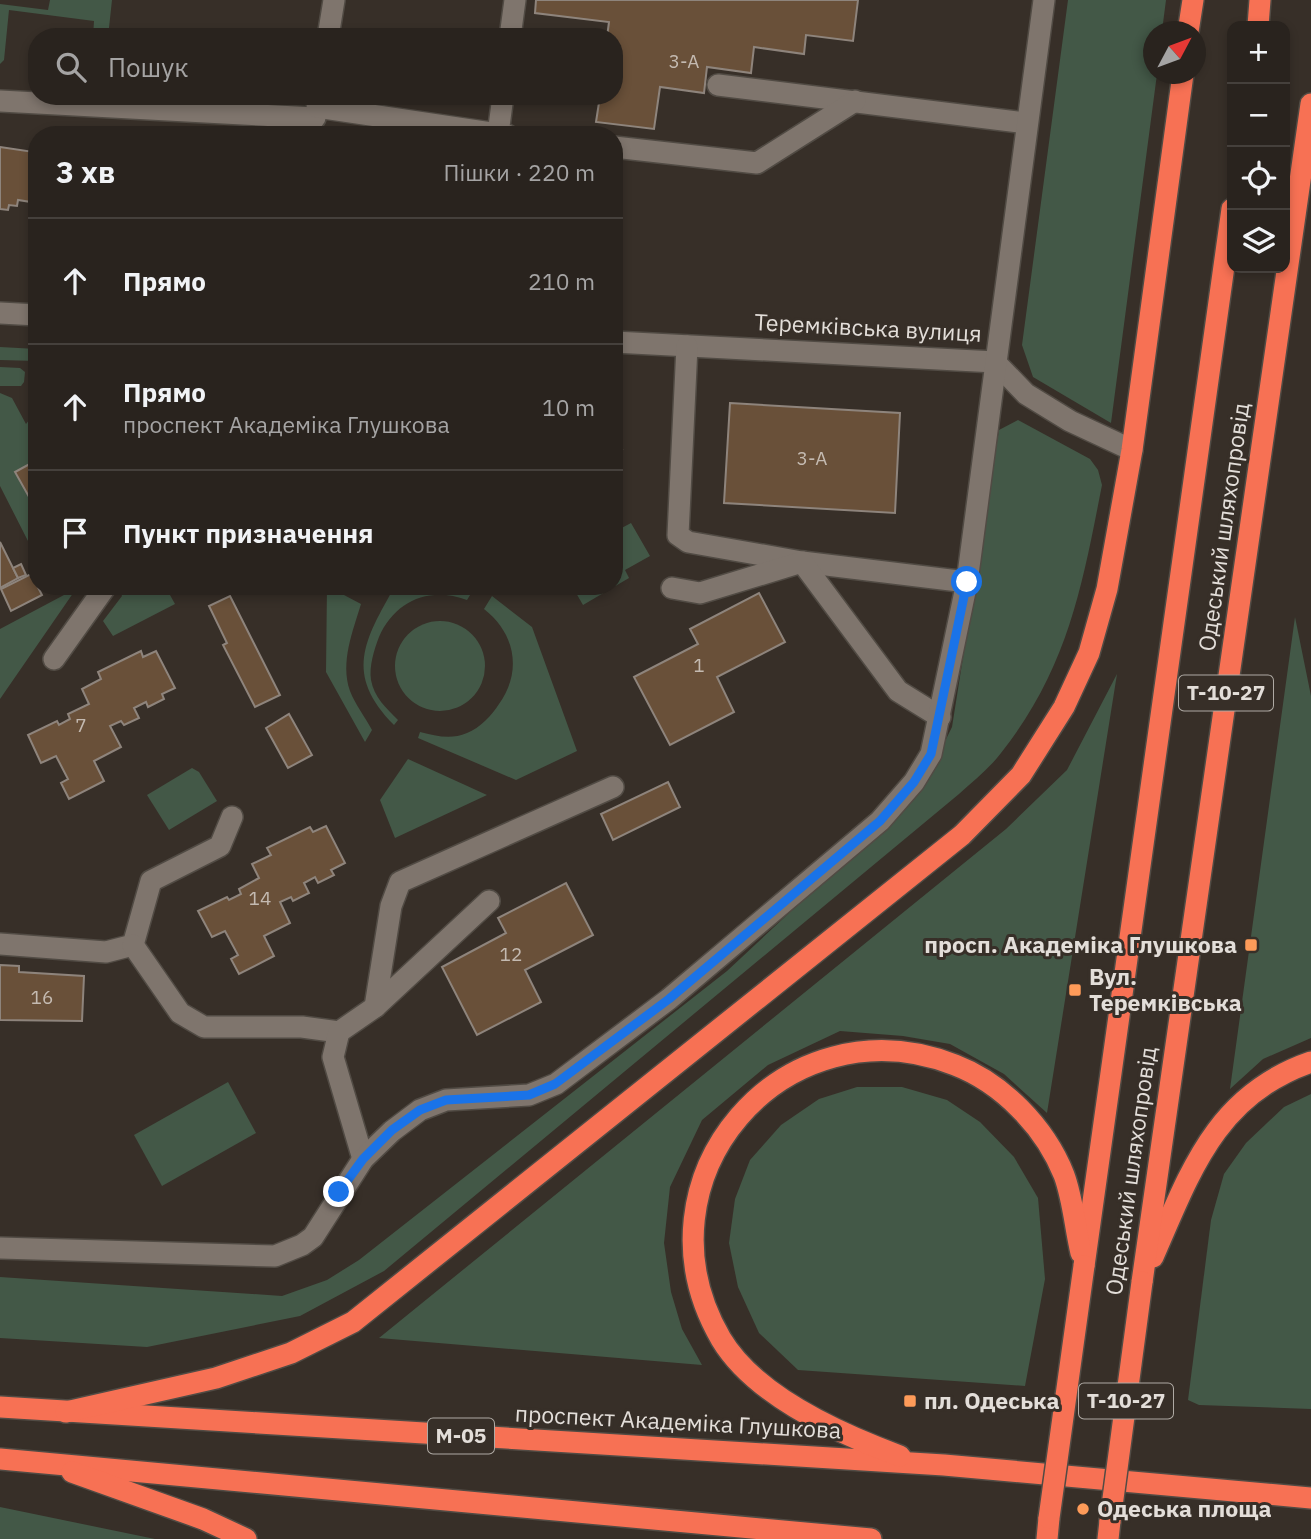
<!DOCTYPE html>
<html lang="uk">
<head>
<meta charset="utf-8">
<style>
  :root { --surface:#29231e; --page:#312b27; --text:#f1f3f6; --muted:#a5a4a4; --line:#45403c }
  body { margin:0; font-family:"IBM Plex Sans",sans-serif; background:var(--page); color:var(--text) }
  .controls { position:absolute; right:21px; top:21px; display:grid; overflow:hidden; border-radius:14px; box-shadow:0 4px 10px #0003 }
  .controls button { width:63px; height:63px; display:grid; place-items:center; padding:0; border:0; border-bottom:2px solid var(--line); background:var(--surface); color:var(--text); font:35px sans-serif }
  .compass { position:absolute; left:1143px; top:21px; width:63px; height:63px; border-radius:50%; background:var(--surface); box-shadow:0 4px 10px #0003; rotate:49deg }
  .stop { position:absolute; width:21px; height:21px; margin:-16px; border:5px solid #1a73e8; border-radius:50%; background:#fff }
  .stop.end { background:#1a73e8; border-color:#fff; box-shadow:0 2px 7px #0008 }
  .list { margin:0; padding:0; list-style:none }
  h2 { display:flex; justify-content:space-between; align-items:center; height:91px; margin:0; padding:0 28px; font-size:30px }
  h2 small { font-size:23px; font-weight:400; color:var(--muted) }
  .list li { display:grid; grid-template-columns:46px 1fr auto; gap:21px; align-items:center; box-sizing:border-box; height:126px; padding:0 28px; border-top:2px solid var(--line) }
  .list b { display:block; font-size:26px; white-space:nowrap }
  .list p { margin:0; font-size:23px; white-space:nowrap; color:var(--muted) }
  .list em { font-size:23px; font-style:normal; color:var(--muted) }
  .icon { flex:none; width:38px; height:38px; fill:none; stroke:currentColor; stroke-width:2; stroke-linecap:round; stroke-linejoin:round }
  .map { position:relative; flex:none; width:1311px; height:1539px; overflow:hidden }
  .search { position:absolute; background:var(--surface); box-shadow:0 4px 10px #0003; left:28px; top:28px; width:595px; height:77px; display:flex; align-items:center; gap:18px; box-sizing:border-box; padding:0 24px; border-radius:28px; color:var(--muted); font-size:26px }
  .panel { position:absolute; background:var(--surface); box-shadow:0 4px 10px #0003; left:28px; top:126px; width:595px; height:469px; border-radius:28px }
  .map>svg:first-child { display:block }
  .green { fill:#435847 }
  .building { fill:#695039; stroke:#8e847c; stroke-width:2 }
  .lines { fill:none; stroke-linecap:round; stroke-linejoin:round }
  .minor-casing { stroke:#514b44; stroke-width:24 }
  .highway-casing { stroke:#514b44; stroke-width:24 }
  .minor { stroke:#7f756d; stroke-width:21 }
  .highway { stroke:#f77154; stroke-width:21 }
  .highway-bridge-casing { stroke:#514b44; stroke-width:24; stroke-linecap:butt }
  .highway-bridge { stroke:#f77154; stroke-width:21 }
  .route { stroke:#1a73e8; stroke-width:9 }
  .poi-dot { fill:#fe9b59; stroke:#372f28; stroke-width:2.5 }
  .labels { text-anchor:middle; stroke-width:6; stroke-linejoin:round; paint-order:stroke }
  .number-label { font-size:19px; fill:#c4bab1 }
  .shield { fill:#372f28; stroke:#afaaa4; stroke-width:2 }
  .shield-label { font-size:21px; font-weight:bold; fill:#e3ded9 }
  .street-label { font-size:23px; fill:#e3ded9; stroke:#372f28 }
  .poi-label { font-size:23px; font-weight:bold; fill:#e3ded9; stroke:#372f28; text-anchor:start }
</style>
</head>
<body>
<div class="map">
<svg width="1311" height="1539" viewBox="0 0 1311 1539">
  <rect width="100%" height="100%" fill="#372f28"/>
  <g class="green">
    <path d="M50,0H112L108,37H93L94,21L9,10L4,60L0,64V4L48,10Z"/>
    <path d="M1068,0H1166L1162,31L1154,32V74H1157L1111,423L1033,377L1022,345Z"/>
    <path d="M153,96H183L281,110L153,100Z"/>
    <path d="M0,347L37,349V361L0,360Z"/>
    <path d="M0,367L20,368L25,372L24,382L21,386H0Z"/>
    <path d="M0,393L12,398L26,424L37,410V560L31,548L36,545L33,539L28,541L0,486Z"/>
    <path d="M1018,420L1090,459L1098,470L1102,485C1082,587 1068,668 1001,753C990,768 973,781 959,794L384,1271L300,1316L147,1347L0,1338V1277L282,1296L327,1280L359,1260L727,971L921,790L952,727L999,430Z"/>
    <path d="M631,523L650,556L625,570L629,578L583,605L572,586H614V532Z"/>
    <path d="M71,586H78L0,699V629L64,595Z"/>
    <path d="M122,586H165L175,604L113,636L103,621L122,596L119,588Z"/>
    <path d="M327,586L361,604C353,631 340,662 350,691C355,704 365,717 372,730L365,742L326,672Z"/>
    <path d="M395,586L475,587L467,600C429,586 395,601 379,637C374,650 369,666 371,680C374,697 386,708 398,720L394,725C344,674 364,641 395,586Z"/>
    <path d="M492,596L532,627L577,751L516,780L418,738L420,732C436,736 451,740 467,733C480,728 492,715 499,704C522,672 516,634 484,609Z"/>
    <path d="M1295,617L1311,696V1038L1263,1059L1230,1089Z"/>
    <circle cx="440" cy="666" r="45"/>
    <path d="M1117,674L1047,1113L1004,1074L950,1044L903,1036L840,1031L768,1065L702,1120L670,1187L664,1243L671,1292L682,1329L702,1365L379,1338L1006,829L1067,770Z"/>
    <path d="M408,759L487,795L395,838L380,800Z"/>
    <path d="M192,768L199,772L217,801L169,830L147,795Z"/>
    <path d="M228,1082L256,1133L162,1186L134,1135Z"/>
    <path d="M857,1087H902L947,1100L980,1122L1014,1157L1038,1198L1045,1279L1025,1386L798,1370L759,1333L738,1287L729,1243L735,1199L750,1160L781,1125L819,1099Z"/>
    <path d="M1311,1094V1409L1199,1405L1188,1400L1211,1220L1224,1174L1246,1143L1284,1107Z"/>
    <path d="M0,1507L155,1539H0Z"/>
  </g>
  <g class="building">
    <path d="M536,0H858L853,41L806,35L804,54L754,47L751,73L707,67L704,93L660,87L654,129L596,122L600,96H614V37H607L609,22L535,13Z"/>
    <path d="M0,147L34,152L37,203L18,200L17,206L9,205L8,210L0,209Z"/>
    <path d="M730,403L900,413L895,513L724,503Z"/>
    <path d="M614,433L622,449L614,453Z"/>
    <path d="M37,460V511L15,472Z"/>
    <path d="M0,542L18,578L0,588Z"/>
    <path d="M21,564L26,575L18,578L13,568Z"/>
    <path d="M31,574L42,595L11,611L1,589Z"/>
    <path d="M759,593L785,642L717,677L734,712L670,745L634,677L698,644L690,629Z"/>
    <path d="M230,596L280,695L255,707L223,645L227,643L209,606Z"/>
    <path d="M141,651L143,657L156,651L175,688L162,694L164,699L148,707L146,702L134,708L139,718L124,725L121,721L110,726L121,747L94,761L104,781L69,799L61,783L68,779L56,756L41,763L28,735L57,721L59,725L70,719L68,714L89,704L82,689L101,679L98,672Z"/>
    <path d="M289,714L312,755L288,768L266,728Z"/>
    <path d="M668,782L680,807L613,840L601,814Z"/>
    <path d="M326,826L345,863L331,870L334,875L318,883L315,877L304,883L309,893L293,901L291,897L280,902L290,923L264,936L274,956L239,974L231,959L238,955L225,931L212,937L198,911L227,897L229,900L241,894L239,889L259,878L252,864L271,855L267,848L310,827L313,832Z"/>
    <path d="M566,883L593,935L525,970L541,1002L477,1035L442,967L506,933L498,918Z"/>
    <path d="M0,965L19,966V972L84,976L82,1021L0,1020Z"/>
  </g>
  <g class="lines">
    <g class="minor-casing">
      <g id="minor">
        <path d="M328,37L334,0"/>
        <path d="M510,37L515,0"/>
        <path d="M718,85L1026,123"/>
        <path d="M503,96L498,134L507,135"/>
        <path d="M0,101L315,118"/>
        <path d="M317,107L498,134"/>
        <path d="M614,147L757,163L855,101"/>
        <path d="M0,313L37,315"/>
        <path d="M614,342L995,362L1026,394L1070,421L1132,450"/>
        <path d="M687,346L678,535L688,542L802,562L967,582"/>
        <path d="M672,588L700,593L802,562L898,691L940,717"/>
        <path d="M54,659L106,586"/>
        <path d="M0,944L106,952L133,945L151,881L220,846L232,817"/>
        <path d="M133,945L180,1013L204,1027H302L339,1032"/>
        <path d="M375,1007L391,906L400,882L613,787"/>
        <path d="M363,1159L333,1057L339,1032L375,1007L489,901"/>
        <path d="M0,1248L275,1256L302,1245L313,1237L363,1159L392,1131L420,1110L446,1100L529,1095L556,1084L669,999L880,821L914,782L931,754L967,582L1044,0"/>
      </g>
    </g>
    <g class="highway-casing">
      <g id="highway">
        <path d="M1258,26L1260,0"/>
        <path d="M1188,32L1193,0"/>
        <path d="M1153,1257C1190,1173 1215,1095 1311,1062"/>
        <path d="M1084,1266L1232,209"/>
        <path d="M1142,1282L1311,104"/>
        <path d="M0,1407L944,1465L1311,1498"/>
        <path d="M66,1412L216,1378L291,1353L353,1322L962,835L1021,775L1064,707L1089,653L1107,589L1132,450L1183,74"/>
        <path d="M900,1456C840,1434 755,1396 721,1339C628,1179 784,998 955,1065C1002,1083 1045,1127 1064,1175C1073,1199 1075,1228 1081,1253"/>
        <path d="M0,1459L871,1539"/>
        <path d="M72,1472L203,1519L246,1539"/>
        <path d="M1047,1539L1049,1518"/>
        <path d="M1108,1539L1110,1521"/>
      </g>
    </g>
    <use href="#minor" class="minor"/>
    <use href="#highway" class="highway"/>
    <g class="highway-bridge-casing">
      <g id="highway-bridge">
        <path d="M1049,1518L1084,1266"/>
        <path d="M1110,1521L1142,1282"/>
      </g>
    </g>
    <use href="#highway-bridge" class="highway-bridge"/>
  </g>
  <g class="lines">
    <path class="route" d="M339,1192L363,1159L392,1130L420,1110L446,1100L529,1095L555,1084L669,999L880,821L914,782L931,754L967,582"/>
  </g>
  <g class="poi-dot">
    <rect x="1244" y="938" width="14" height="14" rx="3.5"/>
    <rect x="1068" y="983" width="14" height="14" rx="3.5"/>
    <rect x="903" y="1394" width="14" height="14" rx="3.5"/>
    <circle cx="1083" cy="1509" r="7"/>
  </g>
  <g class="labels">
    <g class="number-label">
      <text x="684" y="68">3-А</text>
      <text x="812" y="465">3-А</text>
      <text x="699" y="672">1</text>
      <text x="81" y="732">7</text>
      <text x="260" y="905">14</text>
      <text x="511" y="961">12</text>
      <text x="42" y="1004">16</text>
    </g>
    <g class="shield">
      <rect x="1179" y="675.5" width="94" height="35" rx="5"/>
      <rect x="1079" y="1383.5" width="94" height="35" rx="5"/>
      <rect x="428" y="1418.5" width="66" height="35" rx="5"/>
    </g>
    <g class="shield-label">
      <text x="1226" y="700">Т-10-27</text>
      <text x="1126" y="1408">Т-10-27</text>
      <text x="461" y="1443">М-05</text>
    </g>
    <g class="street-label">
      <text transform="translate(868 328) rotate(3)" y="8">Теремківська вулиця</text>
      <text transform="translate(1224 527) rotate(-82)" y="8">Одеський шляхопровід</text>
      <text transform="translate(1131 1171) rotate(-82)" y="8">Одеський шляхопровід</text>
      <text transform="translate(678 1422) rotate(3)" y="8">проспект Академіка Глушкова</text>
    </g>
    <g class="poi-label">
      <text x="1237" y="953" text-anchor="end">просп. Академіка Глушкова</text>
      <text x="1089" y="985">Вул.<tspan x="1089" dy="26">Теремківська</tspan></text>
      <text x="924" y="1409">пл. Одеська</text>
      <text x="1097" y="1517">Одеська площа</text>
    </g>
  </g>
</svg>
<div class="controls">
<button>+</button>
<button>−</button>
<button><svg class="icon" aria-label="locate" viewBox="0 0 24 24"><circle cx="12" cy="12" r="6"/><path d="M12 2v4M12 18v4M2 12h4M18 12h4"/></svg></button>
<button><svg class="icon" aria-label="layers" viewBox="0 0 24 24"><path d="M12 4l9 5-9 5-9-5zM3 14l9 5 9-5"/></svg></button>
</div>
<svg class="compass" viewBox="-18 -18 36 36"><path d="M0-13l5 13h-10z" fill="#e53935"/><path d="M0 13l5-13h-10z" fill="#a5a4a4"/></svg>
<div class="stop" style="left:967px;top:582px"></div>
<div class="stop end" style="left:339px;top:1192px"></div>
<div class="search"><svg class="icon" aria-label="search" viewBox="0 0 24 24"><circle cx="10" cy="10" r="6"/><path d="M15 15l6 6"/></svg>Пошук</div>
<section class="panel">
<h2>3 хв<small>Пішки · 220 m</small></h2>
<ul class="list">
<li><svg class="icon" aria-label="ahead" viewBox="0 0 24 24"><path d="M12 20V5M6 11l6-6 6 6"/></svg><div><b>Прямо</b></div><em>210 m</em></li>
<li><svg class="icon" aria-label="ahead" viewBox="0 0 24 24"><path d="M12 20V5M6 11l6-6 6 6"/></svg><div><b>Прямо</b><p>проспект Академіка Глушкова</p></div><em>10 m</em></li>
<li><svg class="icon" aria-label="arrive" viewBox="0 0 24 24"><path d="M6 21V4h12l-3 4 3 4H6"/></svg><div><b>Пункт призначення</b></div></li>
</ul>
</section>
</div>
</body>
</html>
